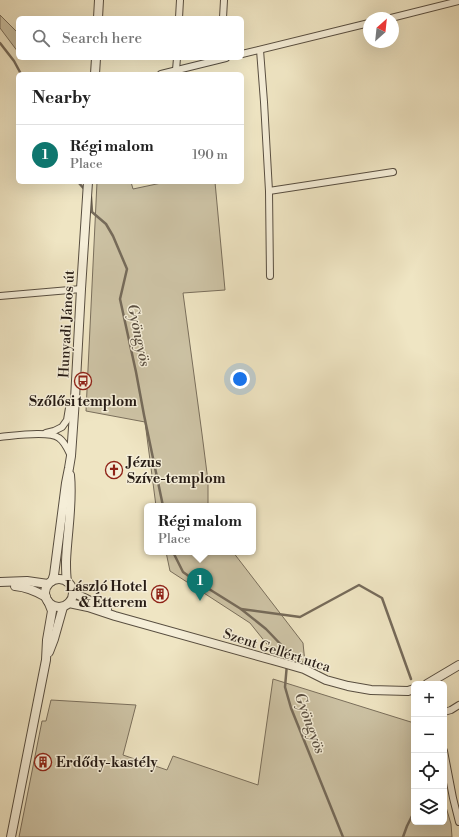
<!DOCTYPE html>
<html lang="en">
<head>
<meta charset="utf-8">
<style>
  :root { --surface:#fff; --page:#f6f6f6; --text:#222; --muted:#767676; --line:#e0e0e0; --accent:#0f766e }
  body { margin:0; font-family:"Libre Bodoni",serif; background:var(--page); color:var(--text) }
  .controls { position:absolute; right:12px; bottom:12px; display:grid; overflow:hidden; border-radius:6px; box-shadow:0 4px 16px #0002 }
  .controls button { width:36px; height:36px; display:grid; place-items:center; padding:0; border:0; border-bottom:1px solid var(--line); background:var(--surface); color:var(--text); font:20px sans-serif }
  .compass { position:absolute; left:363px; top:12px; width:36px; height:36px; border-radius:50%; background:var(--surface); box-shadow:0 4px 16px #0002; rotate:27deg }
  .you { position:absolute; left:240px; top:379px; width:14px; height:14px; margin:-10px; border:3px solid #fff; border-radius:50%; background:#1a73e8; box-shadow:0 0 0 6px #1a73e833 }
  .badge { display:grid; place-items:center; width:26px; height:26px; border-radius:50%; background:var(--accent); color:#fff; font-size:13px; font-weight:700 }
  .pin { position:absolute; translate:-50% -33px; filter:drop-shadow(0 1px 2px #0008) }
  .pin::after { content:''; position:absolute; top:21px; width:14px; height:12px; background:inherit; clip-path:polygon(0 0,100% 0,50% 100%) }
  .popup { position:absolute; left:144px; top:503px; width:112px; height:52px; box-sizing:border-box; display:grid; place-content:center; border-radius:6px; background:var(--surface); filter:drop-shadow(0 1px 3px #0005); font-size:13px; white-space:nowrap; color:var(--muted) }
  .popup b { font-size:15px; color:var(--text) }
  .popup::after { content:''; position:absolute; left:50%; top:100%; margin-left:-8px; border:8px solid transparent; border-top-color:var(--surface) }
  .list { margin:0; padding:0; list-style:none }
  h2 { display:flex; justify-content:space-between; align-items:center; height:52px; margin:0; padding:0 16px; font-size:17px }
  h2 small { font-size:13px; font-weight:400; color:var(--muted) }
  .list li { display:grid; grid-template-columns:26px 1fr auto; gap:12px; align-items:center; box-sizing:border-box; height:60px; padding:0 16px; border-top:1px solid var(--line) }
  .list b { display:block; font-size:15px; white-space:nowrap }
  .list p { margin:0; font-size:13px; white-space:nowrap; color:var(--muted) }
  .list em { font-size:13px; font-style:normal; color:var(--muted) }
  .icon { flex:none; width:22px; height:22px; fill:none; stroke:currentColor; stroke-width:2; stroke-linecap:round; stroke-linejoin:round }
  .map { position:relative; flex:none; width:459px; height:837px; overflow:hidden }
  .search { position:absolute; background:var(--surface); box-shadow:0 4px 16px #0002; left:16px; top:16px; width:228px; height:44px; display:flex; align-items:center; gap:10px; box-sizing:border-box; padding:0 14px; border-radius:6px; color:var(--muted); font-size:15px }
  .panel { position:absolute; background:var(--surface); box-shadow:0 4px 16px #0002; left:16px; top:72px; width:228px; height:112px; border-radius:6px }
  .map>svg:first-child { display:block }
  .green { fill:#cdc3a5; stroke:#7a6f5c }
  .lines { fill:none; stroke-linecap:round; stroke-linejoin:round }
  .stream { stroke:#766b5a; stroke-width:2.5 }
  .minor-casing { stroke:#584e40; stroke-width:8 }
  .tertiary-casing { stroke:#584e40; stroke-width:10 }
  .minor { stroke:#f5eed8; stroke-width:6 }
  .tertiary { stroke:#f5eed8; stroke-width:8 }
  .labels { text-anchor:middle; stroke-width:3; stroke-linejoin:round; paint-order:stroke }
  .street-label { font-size:14px; fill:#261b14; stroke:#f5eed8 }
  .poi-label { font-size:14px; font-weight:bold; fill:#261b14; stroke:#f5eed8; text-anchor:start }
  .water-label { font-size:15px; font-style:italic; fill:#5b5042; stroke:#f5eed8 }
</style>
</head>
<body>
<div class="map">
<svg width="459" height="837" viewBox="0 0 459 837">
  <rect width="100%" height="100%" fill="#efe5c3"/>
  <filter id="stains"><feTurbulence type="fractalNoise" baseFrequency=".005" numOctaves="4"/><feColorMatrix values="0 0 0 0 .2 0 0 0 0 .09 0 0 0 0 .02 0 0 0 .5 -.17"/></filter>
  <radialGradient id="worn" r=".72"><stop offset=".6" stop-color="#630" stop-opacity="0"/><stop offset="1" stop-color="#630" stop-opacity=".3"/></radialGradient>
  <g class="green">
    <path d="M0,15L18,33V52L0,28Z"/>
    <path d="M97,182H131L133,189L166,182H215L225,290L183,293L202,434L208,481V506H156L145,422L86,411Z"/>
    <path d="M166,552H233L303,643L305,663L270,648L250,623L170,571Z"/>
    <path d="M273,679L414,723V822H444V800L451,824L452,837H19L42,721H46L51,700L136,705L123,755L167,770L173,756L258,785Z"/>
  </g>
  <g class="lines">
    <g class="stream">
      <path d="M0,43L14,61L21,74"/>
      <path d="M78,182L86,191"/>
      <path d="M89,194L91,197L92,212L106,224L113,236L127,269L120,299L136,372L144,415L163,506"/>
      <path d="M173,552L183,572L190,577"/>
      <path d="M201,584L241,609L266,629L288,652L285,687L291,708L343,837"/>
      <path d="M241,609L300,617L359,585L382,598L411,679"/>
      <path d="M413,699L414,702"/>
      <path d="M403,837L407,826L414,812"/>
    </g>
    <g class="minor-casing">
      <g id="minor">
        <path d="M179,18L180,0"/>
        <path d="M223,18L224,0"/>
        <path d="M391,18L459,1"/>
        <path d="M260,50L264,102L269,191L270,276"/>
        <path d="M242,54L369,23"/>
        <path d="M176,70L177,58"/>
        <path d="M161,74L226,58"/>
        <path d="M269,191L393,172"/>
        <path d="M0,296L81,289"/>
        <path d="M46,433L54,431L62,427L67,420L69,408L75,399"/>
        <path d="M0,437C13,436 49,430 59,438C65,442 68,450 71,456"/>
        <path d="M444,712L451,710L459,705"/>
        <path d="M444,751L453,798L459,822"/>
      </g>
    </g>
    <g class="tertiary-casing">
      <g id="tertiary">
        <path d="M98,18L99,0"/>
        <path d="M95,74L96,58"/>
        <circle cx="59" cy="593" r="14"/>
        <path d="M52,581L54,575L66,483L69,468L71,456L75,399L81,289L88,182"/>
        <path d="M67,581C66,575 66,569 66,562C67,533 73,504 70,475"/>
        <path d="M0,582L27,581L48,584"/>
        <path d="M15,586C26,587 36,591 46,597"/>
        <path d="M74,593L107,609"/>
        <path d="M69,603L88,607L115,616L276,661L304,669L326,680L348,686L371,690L408,691L414,689"/>
        <path d="M49,652L54,639L63,607"/>
        <path d="M427,684L459,665"/>
        <path d="M11,837L46,660L47,640L52,611L48,601"/>
      </g>
    </g>
    <use href="#minor" class="minor"/>
    <use href="#tertiary" class="tertiary"/>
  </g>
  <defs>
    <g id="bus-ring" transform="scale(0.9)"><circle r="9.5" fill="#f5eed8" stroke="#8f2418" stroke-width="1.5"/><path d="M-5-6H5V4H4V6H2V4H-2V6H-4V4H-5ZM-3.5-4V0h7V-4ZM-3.5 1.2v1.5H-2V1.2ZM2 1.2v1.5H3.5V1.2Z" fill="#8f2418"/></g>
    <g id="church-ring" transform="scale(0.9)"><circle r="9.5" fill="#f5eed8" stroke="#8f2418" stroke-width="1.5"/><path d="M-1.2-6h2.4v3.5h3.3v2.4h-3.3V6h-2.4V-.1h-3.3v-2.4h3.3Z" fill="#8f2418"/></g>
    <g id="building-ring" transform="scale(0.9)"><circle r="9.5" fill="#f5eed8" stroke="#8f2418" stroke-width="1.5"/><path d="M-4-6H4V6H1V3H-1V6H-4ZM-2.5-4.3h1.7v1.8h-1.7ZM.8-4.3h1.7v1.8H.8ZM-2.5-1h1.7V.8h-1.7ZM.8-1h1.7V.8H.8Z" fill="#8f2418"/></g>
  </defs>
  <g fill-rule="evenodd">
    <use href="#bus-ring" x="83" y="381"/>
    <use href="#church-ring" x="114" y="470"/>
    <use href="#building-ring" x="160" y="594"/>
    <use href="#building-ring" x="43" y="762"/>
  </g>
  <g class="labels">
    <g class="street-label">
      <text transform="translate(66 324) rotate(-87)" y="5">Hunyadi János út</text>
      <text transform="translate(277 650) rotate(18)" y="5">Szent Gellért utca</text>
    </g>
    <g class="poi-label">
      <text x="83" y="406" text-anchor="middle">Szőlősi templom</text>
      <text x="127" y="467">Jézus<tspan x="127" dy="16">Szíve-templom</tspan></text>
      <text x="147" y="591" text-anchor="end">László Hotel<tspan x="147" dy="16">&amp; Étterem</tspan></text>
      <text x="56" y="767">Erdődy-kastély</text>
    </g>
    <g class="water-label">
      <text transform="translate(139 335) rotate(78)" y="5">Gyöngyös</text>
      <text transform="translate(310 723) rotate(70)" y="5">Gyöngyös</text>
    </g>
  </g>
  <rect width="100%" height="100%" filter="url(#stains)"/>
  <rect width="100%" height="100%" fill="url(#worn)"/>
</svg>
<div class="controls">
<button>+</button>
<button>−</button>
<button><svg class="icon" aria-label="locate" viewBox="0 0 24 24"><circle cx="12" cy="12" r="6"/><path d="M12 2v4M12 18v4M2 12h4M18 12h4"/></svg></button>
<button><svg class="icon" aria-label="layers" viewBox="0 0 24 24"><path d="M12 4l9 5-9 5-9-5zM3 14l9 5 9-5"/></svg></button>
</div>
<svg class="compass" viewBox="-18 -18 36 36"><path d="M0-13l5 13h-10z" fill="#e53935"/><path d="M0 13l5-13h-10z" fill="#767676"/></svg>
<div class="you"></div>
<div class="pin badge" style="left:200px;top:601px">1</div>
<div class="popup"><b>Régi malom</b>Place</div>
<div class="search"><svg class="icon" aria-label="search" viewBox="0 0 24 24"><circle cx="10" cy="10" r="6"/><path d="M15 15l6 6"/></svg>Search here</div>
<section class="panel">
<h2>Nearby<small></small></h2>
<ul class="list">
<li><span class="badge">1</span><div><b>Régi malom</b><p>Place</p></div><em>190 m</em></li>
</ul>
</section>
</div>
</body>
</html>
